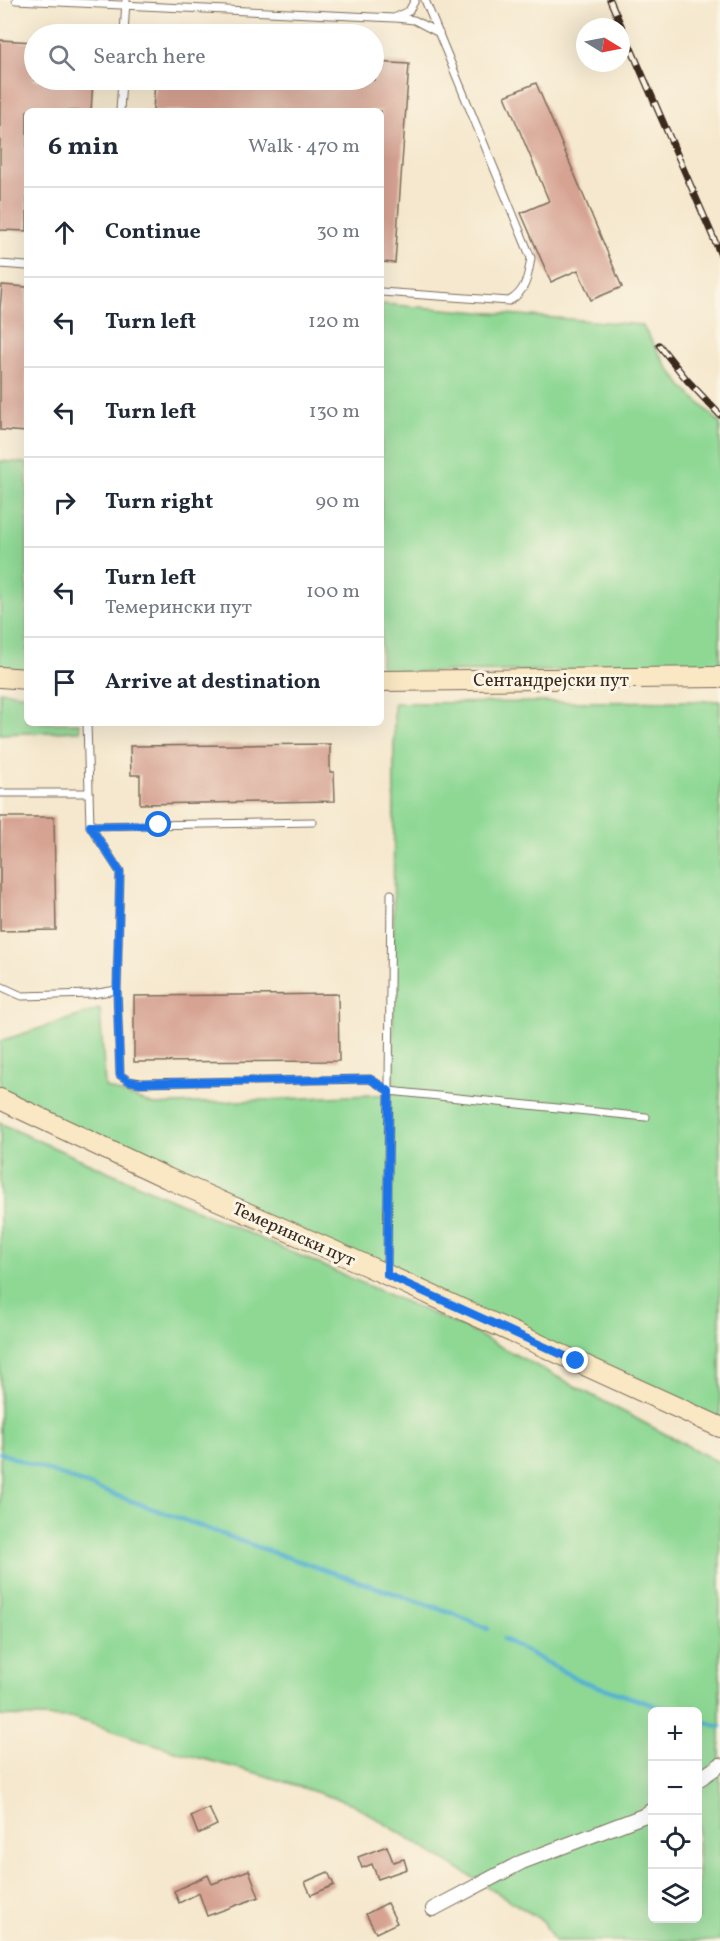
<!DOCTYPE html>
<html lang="en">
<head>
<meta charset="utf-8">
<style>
  :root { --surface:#fff; --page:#f2f2f3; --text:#1f2937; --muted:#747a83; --line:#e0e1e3 }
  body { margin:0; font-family:Vollkorn,serif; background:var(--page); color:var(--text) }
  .controls { position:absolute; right:18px; bottom:18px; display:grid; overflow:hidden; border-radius:9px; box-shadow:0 6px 24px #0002 }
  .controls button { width:54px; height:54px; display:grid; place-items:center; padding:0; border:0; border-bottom:2px solid var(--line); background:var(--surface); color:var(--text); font:30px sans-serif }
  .compass { position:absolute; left:576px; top:18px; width:54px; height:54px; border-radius:50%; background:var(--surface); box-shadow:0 6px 24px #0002; rotate:100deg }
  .stop { position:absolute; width:18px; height:18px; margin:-14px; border:4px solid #1a73e8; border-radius:50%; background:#fff }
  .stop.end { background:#1a73e8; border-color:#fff; box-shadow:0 2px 6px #0008 }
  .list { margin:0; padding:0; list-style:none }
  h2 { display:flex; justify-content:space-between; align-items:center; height:78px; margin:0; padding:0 24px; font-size:26px }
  h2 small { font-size:20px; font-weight:400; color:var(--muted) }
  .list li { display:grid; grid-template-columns:39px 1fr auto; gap:18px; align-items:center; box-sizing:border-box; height:90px; padding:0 24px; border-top:2px solid var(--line) }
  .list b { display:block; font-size:22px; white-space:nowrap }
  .list p { margin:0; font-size:20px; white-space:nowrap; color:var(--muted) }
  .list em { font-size:20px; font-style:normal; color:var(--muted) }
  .icon { flex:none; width:33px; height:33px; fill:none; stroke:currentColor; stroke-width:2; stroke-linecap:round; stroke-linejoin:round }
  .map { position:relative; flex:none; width:720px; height:1941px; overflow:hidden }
  .search { position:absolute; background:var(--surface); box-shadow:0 6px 24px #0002; left:24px; top:24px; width:360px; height:66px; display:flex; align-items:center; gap:15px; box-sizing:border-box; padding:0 21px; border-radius:33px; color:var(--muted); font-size:22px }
  .panel { position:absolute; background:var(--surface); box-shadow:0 6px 24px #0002; left:24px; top:108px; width:360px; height:618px; border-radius:9px }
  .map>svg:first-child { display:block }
  .green { fill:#8ed894; stroke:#648159; stroke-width:1.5; fill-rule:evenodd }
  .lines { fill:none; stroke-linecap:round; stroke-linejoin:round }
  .stream { stroke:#53b0d2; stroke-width:4.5 }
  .building { fill:#d6a292 }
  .service-casing { stroke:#7c6c5c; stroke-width:9 }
  .minor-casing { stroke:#7c6c5c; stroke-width:16 }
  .secondary-casing { stroke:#7c6c5c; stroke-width:22 }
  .service { stroke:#fff; stroke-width:7 }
  .minor { stroke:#fff; stroke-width:14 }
  .secondary { stroke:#fae7c3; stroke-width:20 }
  .rail-casing { stroke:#3b2a1e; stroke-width:7 }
  .rail { stroke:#fcf5e5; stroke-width:4.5; stroke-dasharray:14; stroke-linecap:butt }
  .route { stroke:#1a73e8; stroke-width:8 }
  .labels { text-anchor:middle; stroke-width:6; stroke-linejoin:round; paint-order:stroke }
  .street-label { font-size:18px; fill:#3b2a1e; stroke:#fcf5e5 }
</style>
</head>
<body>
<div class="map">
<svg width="720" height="1941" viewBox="0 0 720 1941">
  <rect width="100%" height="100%" fill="#fcf5e5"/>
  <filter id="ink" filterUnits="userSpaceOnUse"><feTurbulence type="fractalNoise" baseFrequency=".0167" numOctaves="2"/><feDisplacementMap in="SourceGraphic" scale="12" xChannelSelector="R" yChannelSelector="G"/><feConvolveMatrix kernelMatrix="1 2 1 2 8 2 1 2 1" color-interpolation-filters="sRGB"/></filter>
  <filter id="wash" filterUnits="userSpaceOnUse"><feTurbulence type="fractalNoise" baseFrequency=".008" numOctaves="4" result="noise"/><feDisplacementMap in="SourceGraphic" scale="24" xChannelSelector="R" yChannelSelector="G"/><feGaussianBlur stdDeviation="1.35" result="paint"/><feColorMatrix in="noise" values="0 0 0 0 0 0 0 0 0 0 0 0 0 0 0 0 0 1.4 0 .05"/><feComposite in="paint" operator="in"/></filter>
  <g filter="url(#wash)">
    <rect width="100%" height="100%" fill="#f5e8ce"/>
    <g class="green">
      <path d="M381,304L642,325L666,365L683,387L720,423V670L381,672Z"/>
      <path d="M0,461L27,463V672L0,669Z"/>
      <path d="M0,691L27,695V723H79L80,731L0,734Z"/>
      <path d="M720,701V1428L0,1102V1041L100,1009L105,1087L154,1105L393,1094L394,703Z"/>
      <path d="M0,1123L25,1135L469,1330L720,1463V1941H554L543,1921L353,1804L260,1774L188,1755L74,1718L0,1716ZM652,1712H698V1918H652Z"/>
    </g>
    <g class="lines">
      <g class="stream">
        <path d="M0,1453L266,1550L452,1613L488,1629"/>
        <path d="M504,1639L579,1680L674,1712"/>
        <path d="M698,1719L720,1727"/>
      </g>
    </g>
    <g id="blocks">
      <g class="building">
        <path d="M0,40L34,42V80H93L91,111H27V231L0,230Z"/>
        <path d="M374,62L409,64L395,263L381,262V111H153L155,80H374Z"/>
        <path d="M536,83L622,287L591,300L578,270L551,282L521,213L549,201L505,96Z"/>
        <path d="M2,285L27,287V432L0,430V309Z"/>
        <path d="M330,744V772H334L335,801L140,804V775H131L130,746Z"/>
        <path d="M0,817H54L56,930L0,931Z"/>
        <path d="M338,994L339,1061L134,1062V996Z"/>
        <path d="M209,1808L217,1825L198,1834L191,1816Z"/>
        <path d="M387,1846L393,1862L404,1859L407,1869L378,1879L372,1864L362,1868L358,1857Z"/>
        <path d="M249,1870L259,1897L207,1916L199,1893L179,1903L174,1891L208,1875L212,1884Z"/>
        <path d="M328,1872L334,1885L311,1895L305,1882Z"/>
        <path d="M387,1903L397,1923L376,1933L366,1914Z"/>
      </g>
    </g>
  </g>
  <g filter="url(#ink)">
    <use href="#blocks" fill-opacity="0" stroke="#7c6c5c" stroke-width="1.5"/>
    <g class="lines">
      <g class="service-casing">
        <g id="service">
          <path d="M16,0L394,18L409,11L415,0"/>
          <path d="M396,18L414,20L439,33"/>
          <path d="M124,34L126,0"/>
          <path d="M120,111L122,80"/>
          <path d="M0,264L27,266"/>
          <path d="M381,292L509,301C526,292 528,276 531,258L425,0"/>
          <path d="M0,793H89"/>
          <path d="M90,826L313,822"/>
          <path d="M0,986L22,996L92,994L117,990L120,872L90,826L87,723"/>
          <path d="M117,990L120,1075L129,1081L140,1083L370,1079L389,1091L646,1117"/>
          <path d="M387,1273L391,894"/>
        </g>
      </g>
      <g class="minor-casing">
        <g id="minor">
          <path d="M698,1780L720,1765"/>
          <path d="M433,1909L522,1862L643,1816L652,1810"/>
        </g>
      </g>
      <g class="secondary-casing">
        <g id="secondary">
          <path d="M0,677L27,679"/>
          <path d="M381,681L720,677"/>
          <path d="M0,1099L167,1178L352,1259L720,1427"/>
        </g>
      </g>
      <use href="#service" class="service"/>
      <use href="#minor" class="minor"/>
      <use href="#secondary" class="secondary"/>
      <g class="rail-casing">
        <g id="rail">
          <path d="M610,0L720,253"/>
          <path d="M659,345L687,380L720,415"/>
        </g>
      </g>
      <use href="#rail" class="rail"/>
    </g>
  </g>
  <g class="lines" filter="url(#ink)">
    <path class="route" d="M159,825L90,826L120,872L117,990L120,1075L129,1081L140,1083L370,1079L389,1091L387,1275L576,1361"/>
  </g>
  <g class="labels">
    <g class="street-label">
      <text x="551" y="686">Сентандрејски пут</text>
      <text transform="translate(294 1234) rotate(24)" y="6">Темерински пут</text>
    </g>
  </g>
</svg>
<div class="controls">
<button>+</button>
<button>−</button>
<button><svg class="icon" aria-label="locate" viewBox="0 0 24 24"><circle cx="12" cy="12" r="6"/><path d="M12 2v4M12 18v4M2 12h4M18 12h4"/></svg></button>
<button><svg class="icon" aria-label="layers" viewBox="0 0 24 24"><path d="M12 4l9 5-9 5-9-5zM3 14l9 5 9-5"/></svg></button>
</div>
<svg class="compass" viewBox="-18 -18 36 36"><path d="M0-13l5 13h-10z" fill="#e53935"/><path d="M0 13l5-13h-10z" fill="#747a83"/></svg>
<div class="stop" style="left:159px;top:825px"></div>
<div class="stop end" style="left:576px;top:1361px"></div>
<div class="search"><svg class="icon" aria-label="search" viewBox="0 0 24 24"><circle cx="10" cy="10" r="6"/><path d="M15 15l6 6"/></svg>Search here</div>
<section class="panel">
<h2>6 min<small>Walk · 470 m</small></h2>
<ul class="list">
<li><svg class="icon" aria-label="ahead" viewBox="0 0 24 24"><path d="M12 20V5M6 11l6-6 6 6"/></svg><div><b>Continue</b></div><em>30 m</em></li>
<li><svg class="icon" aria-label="left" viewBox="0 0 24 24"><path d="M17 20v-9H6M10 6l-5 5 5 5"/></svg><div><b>Turn left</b></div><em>120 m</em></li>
<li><svg class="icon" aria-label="left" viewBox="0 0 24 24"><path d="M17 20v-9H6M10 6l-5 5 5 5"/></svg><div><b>Turn left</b></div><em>130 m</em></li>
<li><svg class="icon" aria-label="right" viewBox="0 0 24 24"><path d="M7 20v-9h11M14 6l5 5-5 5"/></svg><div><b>Turn right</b></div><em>90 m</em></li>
<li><svg class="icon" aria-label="left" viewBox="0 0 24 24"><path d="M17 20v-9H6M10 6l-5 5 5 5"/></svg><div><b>Turn left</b><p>Темерински пут</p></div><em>100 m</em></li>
<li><svg class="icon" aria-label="arrive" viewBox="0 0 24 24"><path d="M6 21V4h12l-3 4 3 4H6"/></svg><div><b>Arrive at destination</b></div></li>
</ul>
</section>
</div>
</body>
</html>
